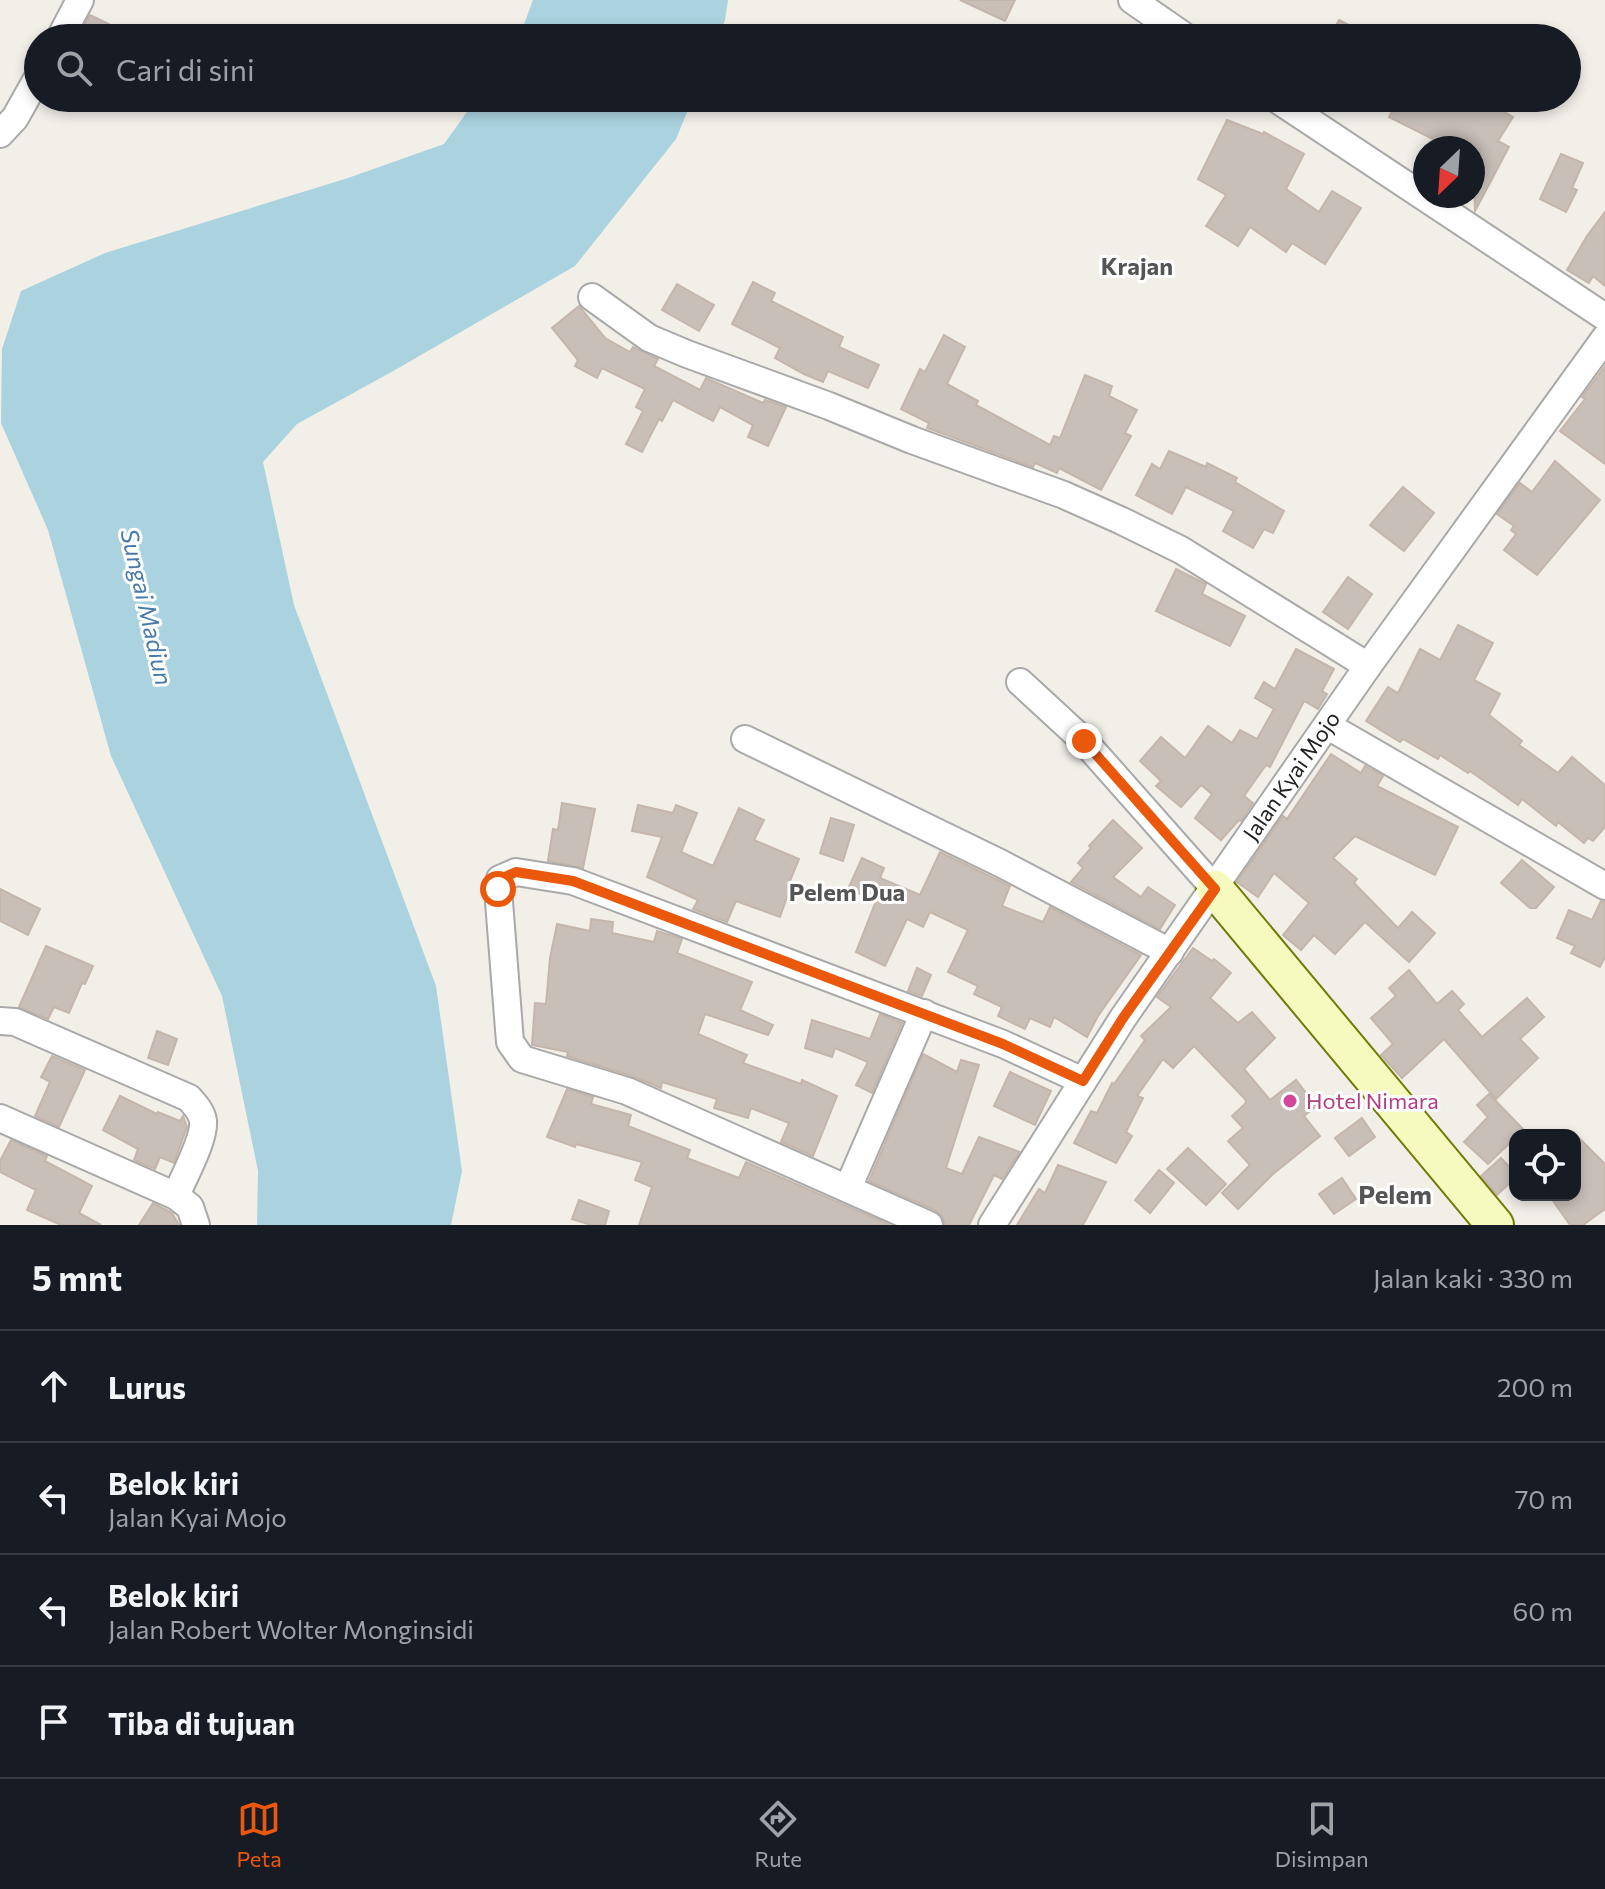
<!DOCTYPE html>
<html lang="id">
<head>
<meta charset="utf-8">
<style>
  :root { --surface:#171b24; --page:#20242c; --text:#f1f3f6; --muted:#9ea1a6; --line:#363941; --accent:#ea580c }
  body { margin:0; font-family:Commissioner,sans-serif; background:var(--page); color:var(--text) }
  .controls { position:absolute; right:24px; bottom:24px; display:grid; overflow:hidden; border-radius:16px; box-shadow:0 4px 12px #0003 }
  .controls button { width:72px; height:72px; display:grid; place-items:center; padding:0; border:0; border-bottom:2px solid var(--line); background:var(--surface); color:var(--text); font:40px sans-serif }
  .compass { position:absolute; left:1413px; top:136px; width:72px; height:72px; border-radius:50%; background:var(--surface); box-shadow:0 4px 12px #0003; rotate:205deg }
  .stop { position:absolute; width:24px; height:24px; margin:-18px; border:6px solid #ea580c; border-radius:50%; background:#fff }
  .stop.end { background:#ea580c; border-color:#fff; box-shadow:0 2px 8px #0008 }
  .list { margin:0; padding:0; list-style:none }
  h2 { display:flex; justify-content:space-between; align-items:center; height:104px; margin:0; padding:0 32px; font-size:34px }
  h2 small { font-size:26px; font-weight:400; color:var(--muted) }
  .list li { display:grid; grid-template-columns:52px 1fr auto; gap:24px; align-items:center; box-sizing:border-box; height:112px; padding:0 32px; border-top:2px solid var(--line) }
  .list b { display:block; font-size:30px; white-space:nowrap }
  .list p { margin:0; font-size:26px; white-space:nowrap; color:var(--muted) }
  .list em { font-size:26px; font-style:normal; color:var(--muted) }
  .icon { flex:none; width:44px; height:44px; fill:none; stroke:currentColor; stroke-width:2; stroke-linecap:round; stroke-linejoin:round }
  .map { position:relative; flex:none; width:1605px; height:1225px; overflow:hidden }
  .search { position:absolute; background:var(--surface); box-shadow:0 4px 12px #0003; left:24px; right:24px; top:24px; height:88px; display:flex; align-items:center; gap:20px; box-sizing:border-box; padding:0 28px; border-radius:44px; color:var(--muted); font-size:30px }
  .sheet { height:552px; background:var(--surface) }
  nav { display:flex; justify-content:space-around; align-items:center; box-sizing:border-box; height:112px; border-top:2px solid var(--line); background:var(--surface); font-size:22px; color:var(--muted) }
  nav a { display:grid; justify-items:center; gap:4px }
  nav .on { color:var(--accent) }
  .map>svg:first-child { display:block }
  .water { fill:#aad3df }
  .building { fill:#c7bfb8; stroke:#c4b6ab; stroke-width:2 }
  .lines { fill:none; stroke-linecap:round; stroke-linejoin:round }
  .street-casing { stroke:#a9a9a9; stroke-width:30 }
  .secondary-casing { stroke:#707d05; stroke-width:40 }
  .street { stroke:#fff; stroke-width:26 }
  .secondary { stroke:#f7fabf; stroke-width:36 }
  .route { stroke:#ea580c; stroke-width:10 }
  .hotel-dot { fill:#d1479c; stroke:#fff; stroke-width:3 }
  .labels { text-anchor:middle; stroke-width:6; stroke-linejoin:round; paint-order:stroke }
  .street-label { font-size:22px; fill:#222; stroke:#fff }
  .hotel-label { font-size:22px; fill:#b23c85; stroke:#fff; text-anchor:start }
  .neighbourhood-label { font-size:24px; font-weight:bold; fill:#555; stroke:#fff }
  .water-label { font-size:24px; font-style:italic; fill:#4a7aab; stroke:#fff }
  .quarter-label { font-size:26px; font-weight:bold; fill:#555; stroke:#fff }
</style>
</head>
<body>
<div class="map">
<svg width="1605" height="1225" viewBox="0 0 1605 1225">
  <rect width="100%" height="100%" fill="#f2efe9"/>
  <g class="water">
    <path d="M533,0H728L725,20L718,38H519Z"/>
    <path d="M477,98H693L676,139L575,266L395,370L297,424L263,462L294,605L436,986L462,1171L451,1225H257L258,1171L222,996L111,756L48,530L1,423L2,349L21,291L105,253L348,178L444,144Z"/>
  </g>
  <g class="building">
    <path d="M960,0H1015L1005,21Z"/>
    <path d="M90,15L137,38H78Z"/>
    <path d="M1339,20L1374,38H1329Z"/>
    <path d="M1361,98H1480L1513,117L1498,141L1509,147L1475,211L1473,148H1431L1435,140L1389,117L1392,112Z"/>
    <path d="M1227,120L1263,134L1264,132L1304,154L1286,189L1319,212L1332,191L1361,208L1325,264L1292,243L1286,252L1250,227L1238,246L1206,226L1226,195L1198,179Z"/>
    <path d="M1561,154L1583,163L1572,188L1577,190L1566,212L1540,199Z"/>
    <path d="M1605,212V286L1593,276L1589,283L1567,270L1587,236Z"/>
    <path d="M753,282L775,293L771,301L843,337L839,347L879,365L868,388L828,371L823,382L804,374L775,358L780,348L732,324Z"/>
    <path d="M677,284L714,305L699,331L662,310Z"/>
    <path d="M579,306L605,338L630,352L633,347L658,359L654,366L700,390L706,378L763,403L765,400L786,407L768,446L748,437L753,425L720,407L713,421L673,400L662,421L659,419L642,452L626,444L643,411L636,407L645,389L602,368L597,378L575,366L578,360L552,328Z"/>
    <path d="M944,335L965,347L947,384L978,401L976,405L1050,445L1054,436L1060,438L1085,375L1112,386L1109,396L1137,410L1125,433L1131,436L1101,490L1059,468L1057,473L1035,463L1033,467L927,428L929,423L901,409L920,369L925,372Z"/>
    <path d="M1605,366V464L1560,431L1585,399L1582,397Z"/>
    <path d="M1169,451L1206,467L1207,463L1237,478L1235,482L1284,511L1273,533L1264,529L1253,548L1223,531L1234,511L1186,487L1172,514L1136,495L1152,464L1160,469Z"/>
    <path d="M1555,461L1600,500L1537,575L1504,550L1516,534L1511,530L1514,526L1497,514L1520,483L1532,492Z"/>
    <path d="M1403,487L1434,513L1404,551L1370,525Z"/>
    <path d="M1176,569L1206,584L1202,594L1245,616L1230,646L1156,611Z"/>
    <path d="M1348,577L1372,594L1348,629L1323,612Z"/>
    <path d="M1458,625L1493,643L1474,680L1500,694L1489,715L1522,741L1519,745L1558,773L1572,757L1605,785V827L1593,841L1588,838L1584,843L1558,822L1556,826L1522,799L1518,805L1470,771L1468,773L1440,755L1438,759L1403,739L1400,742L1366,721L1388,687L1398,693L1420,649L1440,660Z"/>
    <path d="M1296,649L1334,669L1322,691L1327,694L1318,709L1304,701L1270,767L1266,765L1244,796L1253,803L1241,821L1239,820L1221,840L1195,818L1212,794L1201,785L1181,807L1156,786L1161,781L1140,761L1161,737L1185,758L1208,726L1232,743L1240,730L1257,739L1274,709L1255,698L1264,682L1275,689Z"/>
    <path d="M1331,754L1361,773L1365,766L1383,776L1377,786L1458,827L1435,875L1355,836L1333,858L1357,879L1354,883L1398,928L1412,912L1435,933L1409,962L1365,922L1335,954L1314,935L1301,950L1283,935L1309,903L1274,873L1258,897L1237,882L1283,816L1287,819Z"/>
    <path d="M562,803L595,809L583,868L548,861L553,829L558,830Z"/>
    <path d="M638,805L673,813L676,805L697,813L681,852L713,866L739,808L764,820L754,840L799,859L787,888L790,889L780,917L736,901L727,922L693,909L698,900L647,877L662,837L632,831Z"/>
    <path d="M831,818L854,825L843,861L820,853Z"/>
    <path d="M1113,820L1142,848L1113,877L1141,897L1148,887L1175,905L1160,929L1071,882L1083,868L1078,863L1091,848L1089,846Z"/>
    <path d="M940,852L1010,886L1002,906L1043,922L1050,907L1141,955L1098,1016L1087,1037L1054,1017L1050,1027L1030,1018L1025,1029L998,1016L1002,1007L974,994L978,986L948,972L968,930L930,912L923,927L907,919L885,966L856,952L876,901L848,889L862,858L884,868L880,878L920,895Z"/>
    <path d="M1522,860L1554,887L1536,908H1530L1501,883Z"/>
    <path d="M0,889L40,909L28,935L0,921Z"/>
    <path d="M1601,901L1605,902V957L1600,967L1571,953L1575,946L1557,938L1569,910L1592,920Z"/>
    <path d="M591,919L613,922L612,933L654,942L657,931L682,939L677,953L752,982L740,1010L773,1025L768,1035L705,1014L698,1034L747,1055L743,1063L801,1084L802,1080L837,1096L813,1156L781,1142L789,1123L751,1108L748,1118L714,1108L717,1099L662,1082L661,1088L632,1076L567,1056L568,1052L532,1045L535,1003L546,1004L550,958L557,924L590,931Z"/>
    <path d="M46,946L93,966L85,984L82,983L69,1013L54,1007L48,1019L19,1007Z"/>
    <path d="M1193,948L1212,961L1214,959L1231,973L1210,998L1238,1023L1252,1012L1275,1038L1244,1069L1270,1100L1296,1080L1316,1106L1304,1116L1320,1136L1273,1174L1238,1209L1222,1193L1250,1165L1228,1141L1243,1128L1232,1116L1246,1103L1245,1099L1194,1046L1173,1068L1163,1059L1137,1096L1143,1098L1126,1132L1132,1136L1116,1163L1074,1143L1091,1111L1097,1113L1112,1083L1114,1084L1145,1040L1141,1036L1171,1007L1157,997Z"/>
    <path d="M917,968L931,975L922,996L908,991Z"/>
    <path d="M1409,970L1437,1004L1452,991L1464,1004L1458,1010L1482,1037L1527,998L1544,1017L1520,1039L1538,1058L1496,1099L1444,1039L1402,1078L1381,1055L1393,1044L1371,1018L1396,996L1389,988Z"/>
    <path d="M880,1014L902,1023L872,1093L856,1085L868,1062L835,1048L832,1057L805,1048L812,1020L870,1039Z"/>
    <path d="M157,1031L177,1039L168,1065L148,1058Z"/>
    <path d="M923,1054L957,1072L961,1060L979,1065L946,1168L962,1174L979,1137L1020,1152L1002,1179L994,1175L969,1225H945L942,1216L935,1210L869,1181Z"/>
    <path d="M52,1056L85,1070L59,1127L35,1116L50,1082L41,1077Z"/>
    <path d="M1010,1072L1051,1091L1035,1125L994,1106Z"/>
    <path d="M567,1089L593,1097L591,1104L631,1115L628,1126L690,1150L687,1158L739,1178L746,1162L890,1225H639L652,1187L635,1180L642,1162L576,1144L575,1147L547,1137Z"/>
    <path d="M1489,1094L1524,1130L1515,1135V1138L1488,1164L1464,1142L1488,1117L1477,1105Z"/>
    <path d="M120,1096L157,1114L158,1112L180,1121L183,1116L187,1127L174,1163L160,1157L155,1169L134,1160L138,1149L103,1130Z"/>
    <path d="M1362,1118L1375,1137L1349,1156L1335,1138Z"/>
    <path d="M1575,1134L1605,1164V1209L1583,1225H1570L1549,1195H1575Z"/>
    <path d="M11,1140L47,1156L45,1161L92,1186L79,1213L101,1225H61L27,1210L36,1190L0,1172V1161Z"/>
    <path d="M1188,1148L1226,1184L1206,1205L1167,1169Z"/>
    <path d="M1501,1158L1515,1173V1178L1497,1195L1481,1176Z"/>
    <path d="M1058,1165L1106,1182L1083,1225H1017L1039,1189L1045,1193Z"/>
    <path d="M1159,1170L1174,1183L1150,1213L1135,1200Z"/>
    <path d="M1342,1178L1356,1199L1334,1214L1319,1194Z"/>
    <path d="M579,1200L609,1211L605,1225H591L572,1219Z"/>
    <path d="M153,1203L172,1213L179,1225H139Z"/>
  </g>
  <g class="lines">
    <g class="street-casing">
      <g id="street">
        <path d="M1132,0L1187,38"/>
        <path d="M60,38L80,0"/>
        <path d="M1275,98L1605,317"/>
        <path d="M0,134L15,118L38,77"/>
        <path d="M592,297L649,338L687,354L829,406L912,440L1064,495L1122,521L1181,550L1368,666"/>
        <path d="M1020,682L1084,741L1215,889"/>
        <path d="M1328,726L1605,886"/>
        <path d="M745,739L1000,863L1170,952"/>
        <path d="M0,1021L15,1022L189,1098C195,1105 202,1112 203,1121C205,1139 183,1178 176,1196"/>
        <path d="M0,1118L176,1196L190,1207L196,1225"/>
        <path d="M848,1188L924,1013"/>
        <path d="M929,1225L627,1091L522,1059L510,1042L498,889L500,879L516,872L573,881L1003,1044L1083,1081"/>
        <path id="s1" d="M992,1225L1123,1018L1368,666L1605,338"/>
      </g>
    </g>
    <g class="secondary-casing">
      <path id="secondary" d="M1215,889L1495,1225"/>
    </g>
    <use href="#street" class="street"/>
    <use href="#secondary" class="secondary"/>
  </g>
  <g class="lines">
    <path class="route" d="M498,889L500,879L516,872L573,881L1003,1044L1083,1081L1123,1018L1215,889L1084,741"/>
  </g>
  <circle class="hotel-dot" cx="1290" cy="1101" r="8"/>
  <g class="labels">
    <g class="street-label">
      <text dy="8" stroke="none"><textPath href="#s1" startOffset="540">Jalan Kyai Mojo</textPath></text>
    </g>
    <g class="hotel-label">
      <text x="1306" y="1109">Hotel Nimara</text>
    </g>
    <g class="neighbourhood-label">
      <text x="1137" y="275">Krajan</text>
      <text x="847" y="901">Pelem Dua</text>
    </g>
    <g class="water-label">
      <text transform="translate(146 607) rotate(77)" y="8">Sungai Madiun</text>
    </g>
    <g class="quarter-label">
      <text x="1395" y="1204">Pelem</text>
    </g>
  </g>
</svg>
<div class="controls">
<button><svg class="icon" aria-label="locate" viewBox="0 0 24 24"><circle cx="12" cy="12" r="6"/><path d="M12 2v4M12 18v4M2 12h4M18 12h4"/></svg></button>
</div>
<svg class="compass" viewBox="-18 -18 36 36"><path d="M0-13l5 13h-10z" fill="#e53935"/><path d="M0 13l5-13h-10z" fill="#9ea1a6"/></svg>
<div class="stop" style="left:498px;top:889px"></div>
<div class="stop end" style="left:1084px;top:741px"></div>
<div class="search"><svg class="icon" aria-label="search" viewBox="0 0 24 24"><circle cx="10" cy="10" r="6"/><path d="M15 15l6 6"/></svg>Cari di sini</div>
</div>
<section class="sheet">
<h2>5 mnt<small>Jalan kaki · 330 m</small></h2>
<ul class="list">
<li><svg class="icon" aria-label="ahead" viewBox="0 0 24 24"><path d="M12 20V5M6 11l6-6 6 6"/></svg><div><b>Lurus</b></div><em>200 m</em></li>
<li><svg class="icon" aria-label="left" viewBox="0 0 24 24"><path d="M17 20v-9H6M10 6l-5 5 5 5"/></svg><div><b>Belok kiri</b><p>Jalan Kyai Mojo</p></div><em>70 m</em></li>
<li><svg class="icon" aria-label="left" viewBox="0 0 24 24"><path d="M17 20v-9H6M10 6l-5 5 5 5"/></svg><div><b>Belok kiri</b><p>Jalan Robert Wolter Monginsidi</p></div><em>60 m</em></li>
<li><svg class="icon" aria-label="arrive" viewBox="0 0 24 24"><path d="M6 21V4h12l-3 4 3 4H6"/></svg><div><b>Tiba di tujuan</b></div></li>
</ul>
</section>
<nav>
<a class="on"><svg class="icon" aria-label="map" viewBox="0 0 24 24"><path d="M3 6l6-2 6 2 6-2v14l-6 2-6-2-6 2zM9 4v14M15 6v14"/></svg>Peta</a>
<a><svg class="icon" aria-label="directions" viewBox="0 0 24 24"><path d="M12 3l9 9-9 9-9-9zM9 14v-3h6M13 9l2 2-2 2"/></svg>Rute</a>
<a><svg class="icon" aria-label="saved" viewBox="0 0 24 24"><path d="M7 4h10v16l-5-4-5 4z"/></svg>Disimpan</a>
</nav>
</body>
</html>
